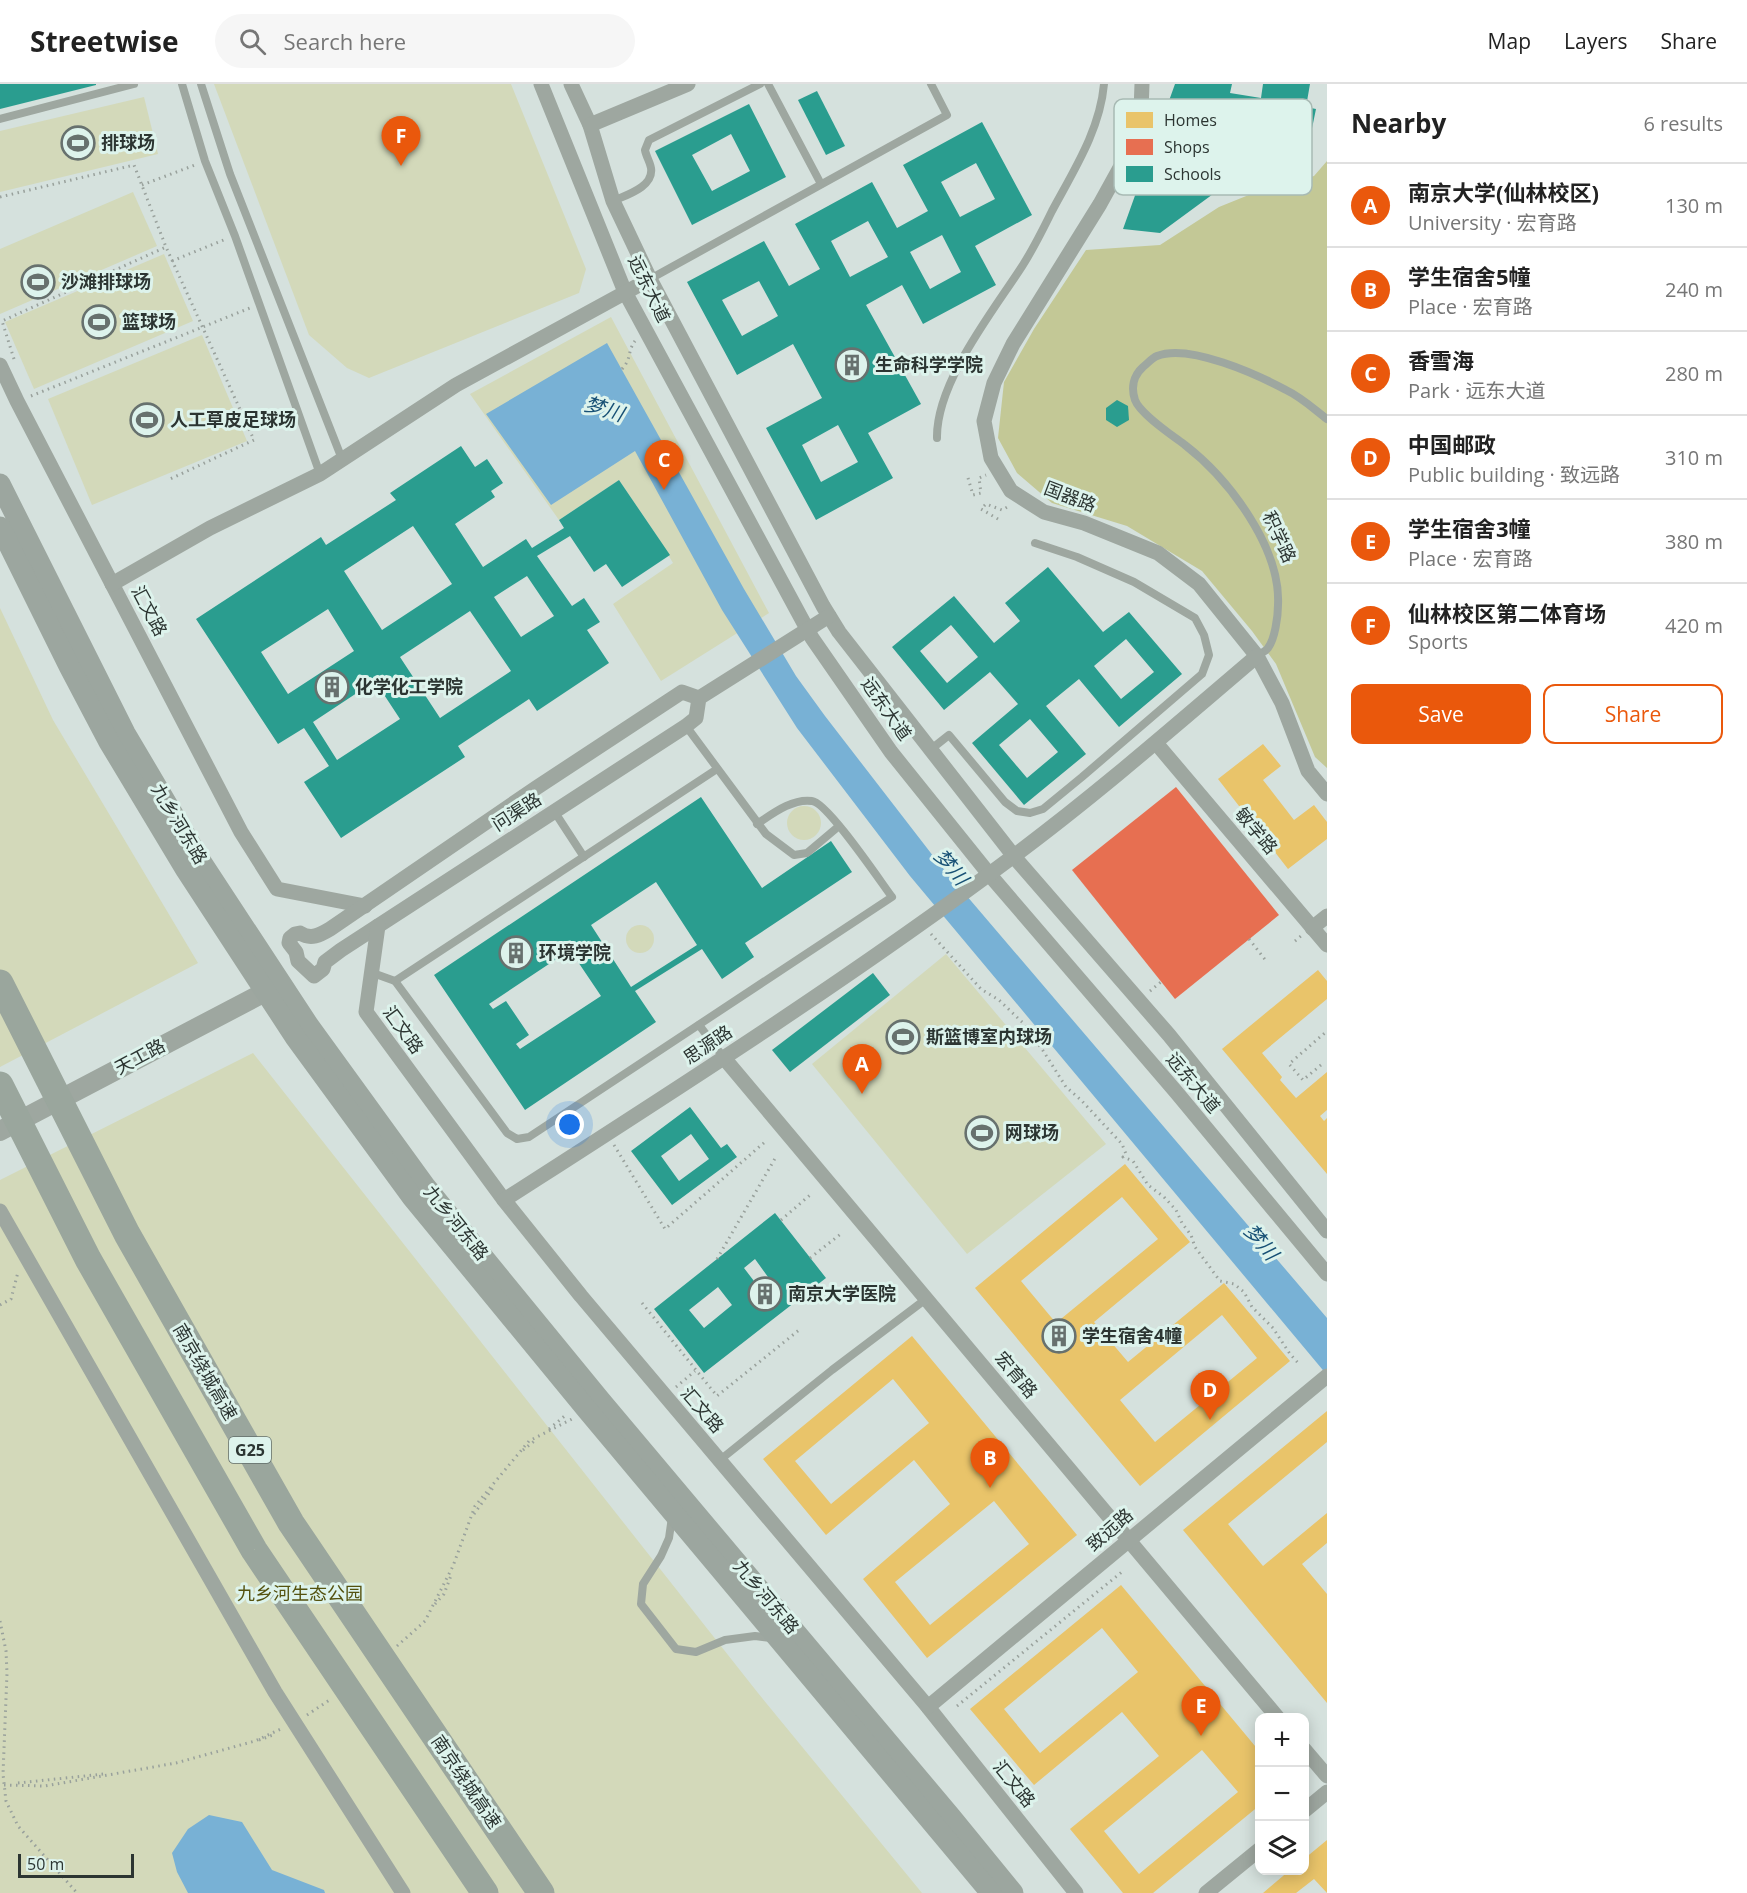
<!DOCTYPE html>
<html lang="en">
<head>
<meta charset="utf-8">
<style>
  :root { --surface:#fff; --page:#f6f6f6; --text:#222; --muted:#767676; --line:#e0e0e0; --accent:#ea580c }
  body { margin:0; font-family:"Open Sans","Noto Sans SC",sans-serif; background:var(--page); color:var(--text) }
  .controls { position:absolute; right:18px; bottom:18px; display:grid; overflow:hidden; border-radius:12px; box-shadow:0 3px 15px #0003 }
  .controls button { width:54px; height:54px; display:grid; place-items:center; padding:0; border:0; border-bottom:2px solid var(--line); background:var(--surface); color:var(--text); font:30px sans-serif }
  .scale { position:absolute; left:18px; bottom:15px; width:116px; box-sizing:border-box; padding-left:6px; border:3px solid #2c3532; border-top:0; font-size:16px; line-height:21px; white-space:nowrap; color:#2c3532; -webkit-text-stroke:4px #ddf3ec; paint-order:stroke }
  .you { position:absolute; left:570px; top:1041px; width:21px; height:21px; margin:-15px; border:4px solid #fff; border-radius:50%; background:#1a73e8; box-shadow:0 0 0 9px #1a73e833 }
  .badge { display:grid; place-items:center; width:39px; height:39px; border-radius:50%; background:var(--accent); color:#fff; font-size:20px; font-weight:700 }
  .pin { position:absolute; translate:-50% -50px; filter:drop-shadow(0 2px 3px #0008) }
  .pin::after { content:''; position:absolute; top:32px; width:21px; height:18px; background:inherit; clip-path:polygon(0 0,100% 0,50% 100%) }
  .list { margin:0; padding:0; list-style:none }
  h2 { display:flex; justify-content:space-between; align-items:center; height:78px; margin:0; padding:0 24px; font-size:26px }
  h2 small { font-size:20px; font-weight:400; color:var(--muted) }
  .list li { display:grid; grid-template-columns:39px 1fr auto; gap:18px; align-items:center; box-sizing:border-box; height:84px; padding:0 24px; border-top:2px solid var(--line) }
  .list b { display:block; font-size:22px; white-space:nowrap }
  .list p { margin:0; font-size:20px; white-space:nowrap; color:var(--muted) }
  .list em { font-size:20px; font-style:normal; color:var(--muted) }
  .actions { display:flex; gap:12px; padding:18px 24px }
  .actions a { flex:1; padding:14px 0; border:2px solid var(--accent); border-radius:12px; text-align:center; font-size:21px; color:var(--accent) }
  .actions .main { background:var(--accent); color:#fff }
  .icon { flex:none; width:33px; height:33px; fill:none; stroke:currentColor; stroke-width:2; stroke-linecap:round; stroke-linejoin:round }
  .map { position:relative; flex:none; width:1327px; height:1809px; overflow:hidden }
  header { display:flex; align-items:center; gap:36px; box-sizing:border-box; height:84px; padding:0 30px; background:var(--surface); border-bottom:2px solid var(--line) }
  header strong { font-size:28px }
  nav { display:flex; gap:33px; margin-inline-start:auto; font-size:21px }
  .search { width:420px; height:54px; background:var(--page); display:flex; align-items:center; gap:15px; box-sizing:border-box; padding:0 21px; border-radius:33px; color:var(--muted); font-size:22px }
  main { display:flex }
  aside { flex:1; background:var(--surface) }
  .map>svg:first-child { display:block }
  .green { fill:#d3d9ba }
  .forest { fill:#c3c896 }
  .water { fill:#78b1d5 }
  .homes { fill:#e9c46a; fill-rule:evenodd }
  .shops { fill:#e76f51 }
  .schools { fill:#2a9d8f; fill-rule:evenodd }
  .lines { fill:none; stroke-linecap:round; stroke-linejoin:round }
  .path { stroke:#99a19c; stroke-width:3; stroke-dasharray:1.5 4.5; stroke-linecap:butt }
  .service { stroke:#9ea7a0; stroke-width:8 }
  .minor { stroke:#9ea7a0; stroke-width:15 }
  .tertiary { stroke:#9ea7a0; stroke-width:20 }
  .secondary { stroke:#9ca69f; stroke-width:21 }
  .motorway { stroke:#9aa69d; stroke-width:27 }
  .labels { text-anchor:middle; stroke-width:6; stroke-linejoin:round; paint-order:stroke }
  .shield { fill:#ddf3ec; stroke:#616e6a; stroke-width:1.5 }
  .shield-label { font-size:16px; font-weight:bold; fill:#2c3532 }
  .poi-label { font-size:18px; font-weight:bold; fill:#2c3532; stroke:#ddf3ec; text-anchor:start }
  .street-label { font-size:18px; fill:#2c3532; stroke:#ddf3ec }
  .park-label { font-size:18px; fill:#54520f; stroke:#ddf3ec }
  .water-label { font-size:20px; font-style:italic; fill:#175075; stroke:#ddf3ec }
  .key { fill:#ddf3ec; stroke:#a8bab4; stroke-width:1.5 }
  .key-label { font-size:16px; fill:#2c3532 }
</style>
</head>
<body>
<header>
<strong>Streetwise</strong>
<div class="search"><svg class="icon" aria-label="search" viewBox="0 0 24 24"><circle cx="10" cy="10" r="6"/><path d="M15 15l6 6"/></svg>Search here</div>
<nav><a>Map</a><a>Layers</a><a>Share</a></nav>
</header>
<main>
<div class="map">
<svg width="1327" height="1809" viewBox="0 0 1327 1809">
  <rect width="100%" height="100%" fill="#d5e1dd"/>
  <g class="green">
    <path d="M214,0H511L586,185L579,209L369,294L347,284L309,251Z"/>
    <path d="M144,13L158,70L0,108V47Z"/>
    <path d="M133,108L157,162L0,230V165Z"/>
    <path d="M164,170L193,237L34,305L5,238Z"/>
    <path d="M611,233L769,529L661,597L613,520L673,479L657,452L619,396L559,436L470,310Z"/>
    <path d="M202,251L247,357L92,421L48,315Z"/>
    <path d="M0,524L53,636L198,879L0,983Z"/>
    <circle cx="804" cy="739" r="17"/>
    <circle cx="640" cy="855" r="14"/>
    <path d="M946,870L1106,1060L967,1170L812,980Z"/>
    <path d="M253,969L758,1609L922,1809H0V1096Z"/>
  </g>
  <path class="forest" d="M1327,77V684L1315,673L1276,580L1252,547L1202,487L1127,442L1052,419L1017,389L998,354L1004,298L1034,245L1086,166L1160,161L1219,123L1266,104L1314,92Z"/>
  <g class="water">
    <path d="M607,259L744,505L796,592L825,632L937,777L1327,1234V1291L910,792L797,644L722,526L635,367L551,421L486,330Z"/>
    <path d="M209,1731L242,1738L272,1786L324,1806L325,1809H188L177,1788L172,1769L188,1745Z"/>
  </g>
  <g class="homes">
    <path d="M1263,660L1281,682L1263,696L1294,736L1314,721L1327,738V755L1288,785L1218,695Z"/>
    <path d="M1318,886L1327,897V915L1262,969L1282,993L1280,996L1296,1014L1327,988V1026L1320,1032L1324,1037L1327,1034V1090L1222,965Z"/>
    <path d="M1125,1080L1190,1158L1094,1238L1128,1278L1224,1199L1290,1277L1140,1402L975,1204ZM1122,1113L1158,1155L1056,1239L1021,1197ZM1222,1231L1257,1274L1155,1358L1120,1316Z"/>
    <path d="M912,1252L1077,1451L927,1574L863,1495L950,1420L914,1376L826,1451L763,1375ZM893,1295L929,1339L831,1420L795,1377ZM994,1417L1029,1460L930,1541L895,1498Z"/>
    <path d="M1327,1327V1358L1228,1440L1263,1482L1327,1429V1459L1302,1480L1327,1510V1619L1183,1446Z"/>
    <path d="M1121,1501L1260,1668V1721L1153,1809H1123L1070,1745L1159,1672L1122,1628L1034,1701L970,1625ZM1102,1544L1138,1588L1040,1669L1004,1625ZM1202,1666L1238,1708L1139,1790L1104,1747Z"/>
    <path d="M1327,1756V1809L1314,1795L1296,1809H1263L1290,1786H1304V1775Z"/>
  </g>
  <path class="shops" d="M1176,703L1279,831L1175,915L1072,786Z"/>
  <g class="schools">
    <path d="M0,0H96V1L0,25Z"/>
    <path d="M1175,0H1232L1230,9L1261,14L1263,0H1310L1306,23L1316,25L1305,78L1258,77L1160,149L1123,145Z"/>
    <path d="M817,7L845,62L826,71L798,16Z"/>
    <path d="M749,20L786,93L692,141L655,67ZM731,50L750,87L712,107L692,71Z"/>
    <path d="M982,38L1032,131L975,162L996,201L923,240L902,201L866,221L921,320L868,349L893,394L816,436L766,344L822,314L793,260L737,291L687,198L764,157L789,202L820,185L795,140L872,98L897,144L928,127L903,81ZM976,79L995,115L960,133L941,98ZM868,137L888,173L850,193L831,157ZM942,151L961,188L930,205L910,168ZM759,197L778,232L742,252L722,216ZM838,341L858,378L821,398L802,361Z"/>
    <path d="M1117,316L1128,322L1129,336L1117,343L1106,336V324Z"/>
    <path d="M461,362L475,383L487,375L503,399L491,407L495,413L455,440L483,483L526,455L532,464L564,444L559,436L619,396L670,471L622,503L606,480L594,488L570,452L537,472L572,522L584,514L600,538L587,546L609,579L537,627L529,615L458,662L465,673L341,754L304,698L329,682L304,644L278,660L196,535L321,453L326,461L396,416L390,409ZM413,442L452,500L382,546L344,487ZM527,492L554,532L521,553L494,513ZM328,525L354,567L288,610L261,568ZM470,527L511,587L440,634L400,573ZM375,597L400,635L337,676L313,638Z"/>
    <path d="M1048,483L1103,548L1129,528L1182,590L1119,643L1079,595L1046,622L1086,670L1024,721L972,659L1018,620L990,588L944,626L892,563L954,512L994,559L1020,537L1005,519ZM951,541L978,573L947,599L920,567ZM1126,555L1154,588L1121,615L1094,582ZM1030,635L1058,668L1027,694L999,661Z"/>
    <path d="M701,713L762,804L831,757L852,788L745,859L754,873L722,895L702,865L635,907L656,938L525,1026L434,891ZM656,798L697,861L631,903L591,841ZM570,866L601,912L520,965L516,960L529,951L506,917L493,925L489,920Z"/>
    <path d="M873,889L890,911L790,988L772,966Z"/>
    <path d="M690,1023L721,1064L727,1060L737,1073L672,1121L631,1067ZM691,1050L709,1075L679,1097L661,1072Z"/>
    <path d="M775,1129L826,1194L704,1289L654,1225ZM755,1175L768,1193L757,1201L744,1184ZM718,1203L732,1221L704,1244L689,1226Z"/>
  </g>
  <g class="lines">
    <g class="path">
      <path d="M142,101L195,81"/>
      <path d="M0,113L134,81L166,163L254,356L170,395"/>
      <path d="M172,177L226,155"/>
      <path d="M14,275L2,237L166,163"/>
      <path d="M622,285C632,274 627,268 635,257"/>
      <path d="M31,312L250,224"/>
      <path d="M968,394L973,411L981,409L979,394L986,391"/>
      <path d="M998,435L981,425L986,420L1002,426L1009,422"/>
      <path d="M931,850L981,905L999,916L1023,939L1042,965L1066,1003L1081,1016L1122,1060L1126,1070L1123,1073L1133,1077L1148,1101L1164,1113L1176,1126L1182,1139L1191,1151L1195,1163L1220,1197L1234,1200L1244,1208L1252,1223L1273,1244L1290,1270L1300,1281"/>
      <path d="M1249,855L1267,878"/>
      <path d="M1295,857L1301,852"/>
      <path d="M1150,907L1161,898"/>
      <path d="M1321,981L1303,996L1289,980L1327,947"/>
      <path d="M614,1061L665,1145L766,1057"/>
      <path d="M781,1136L810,1111"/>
      <path d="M810,1174L842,1149"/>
      <path d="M717,1175L777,1071"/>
      <path d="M642,1219L717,1312L799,1246"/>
      <path d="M0,1221L11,1215L18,1188"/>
      <path d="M676,1303L695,1287"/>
      <path d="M549,1345L567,1330"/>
      <path d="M523,1366L537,1355"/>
      <path d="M474,1430L495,1401"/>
      <path d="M435,1520L444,1510L452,1489"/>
      <path d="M0,1537L6,1567L7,1589L3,1690L6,1717L18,1742L77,1809"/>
      <path d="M397,1562L425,1537L453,1482L475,1422L529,1357L572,1335"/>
      <path d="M957,1622L1123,1487"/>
      <path d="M307,1631L331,1615"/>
      <path d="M259,1656L273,1651"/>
      <path d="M18,1699L104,1690"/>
      <path d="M4,1701L45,1702L176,1679L255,1657L283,1644"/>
    </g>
    <g class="service">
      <path d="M182,0L205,77L235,152L320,390"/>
      <path d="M201,0L230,90L342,375"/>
      <path d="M768,0L821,100"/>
      <path d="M0,35L134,0"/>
      <path d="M613,117C626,111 654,103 651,84C650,78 646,72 645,66L649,56L760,0"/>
      <path d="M650,195L947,31L931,0"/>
      <path d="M937,354C936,300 990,231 1019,187C1032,168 1042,147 1052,127C1074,86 1100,46 1104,0"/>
      <path d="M1257,572C1260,570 1266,567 1268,564C1275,555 1278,532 1278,521C1281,464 1229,395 1185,361C1173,352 1140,330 1135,316C1131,304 1133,292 1143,283C1148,279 1152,274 1157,272C1189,259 1258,291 1286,306C1301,313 1314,325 1327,335"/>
      <path d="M686,642L766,750L794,771L807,769L839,742"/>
      <path d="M930,666L949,651L1005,718L1017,727L1030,729L1043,725L1082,693L1202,590L1209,571L1204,551L1195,534L1134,498L1077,473L1035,459"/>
      <path d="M554,727L584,773"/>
      <path d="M370,888L395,897L507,1049L517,1055L529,1053L892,813C880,797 827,718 812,717C793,714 772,730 757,740"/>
      <path d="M395,897L717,685"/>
      <path d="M699,941L724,974"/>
      <path d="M720,1376L832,1286L926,1215"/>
      <path d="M672,1433L669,1454L661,1472L643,1500L641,1520L676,1565L696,1568L725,1556L755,1552L771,1554"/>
    </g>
    <g class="minor">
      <path d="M541,0L625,208L812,554L891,668L989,790L1177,1009L1327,1190"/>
      <path d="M571,0L590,41L613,117L650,195L823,522L839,548L1016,775L1169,951L1327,1147"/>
      <path d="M1142,0L1141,27L1132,62L1100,120L1013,260L994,299L984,337L991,374L1011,407L1044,428L1084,439L1158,469L1199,500L1257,572L1282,619L1308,687L1327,710"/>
      <path d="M590,41L688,0"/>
      <path d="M0,281L17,317L241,748L277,805L365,822"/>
      <path d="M112,500L210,444L320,390L456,301L650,195"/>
      <path d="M699,614L682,608L536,704L330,845C320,851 311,856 300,849L295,850L290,854L289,859L296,868L298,877L314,892L323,885L325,878L341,866L686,642L696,634L699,614L829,532"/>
      <path d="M1156,659L1327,861"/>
      <path d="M378,842L366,928L504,1116L581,1212L928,1623L1076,1809"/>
      <path d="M1312,844L1327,832"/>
      <path d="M724,974L1278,1634"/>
      <path d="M504,1116C675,1006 848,896 1011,774C1096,711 1176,641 1257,572"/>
      <path d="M0,1127L275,1608L403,1809"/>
      <path d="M928,1623L1327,1292"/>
      <path d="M1304,1665L1327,1692"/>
      <path d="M1304,1727L1327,1708"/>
      <path d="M1206,1809L1260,1765"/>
    </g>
    <path class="tertiary" d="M0,1047L265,908L278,899"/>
    <g class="secondary">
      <path d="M0,400L125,649L200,776L309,942L425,1102L600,1316L951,1733L1013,1809"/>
      <path d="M0,443L69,582L109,658L186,786L295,953L412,1113L588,1327L991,1809"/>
    </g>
    <g class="motorway">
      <path d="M0,899L127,1150L291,1439L541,1809"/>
      <path d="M0,1001L88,1175L254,1466L485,1809"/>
    </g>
  </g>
  <defs>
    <g id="stadium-ring" transform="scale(1.725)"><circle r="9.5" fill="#ddf3ec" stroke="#67716e" stroke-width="1.5"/><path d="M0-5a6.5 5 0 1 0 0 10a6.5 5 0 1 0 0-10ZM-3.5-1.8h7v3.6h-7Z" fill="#67716e"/></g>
    <g id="building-ring" transform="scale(1.725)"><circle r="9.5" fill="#ddf3ec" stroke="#67716e" stroke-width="1.5"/><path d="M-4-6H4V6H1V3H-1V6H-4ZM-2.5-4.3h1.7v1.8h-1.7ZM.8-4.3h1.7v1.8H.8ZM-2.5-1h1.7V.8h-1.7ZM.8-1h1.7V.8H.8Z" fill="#67716e"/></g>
  </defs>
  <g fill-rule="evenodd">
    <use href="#stadium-ring" x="78" y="59"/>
    <use href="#stadium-ring" x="38" y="198"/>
    <use href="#stadium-ring" x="99" y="238"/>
    <use href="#building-ring" x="852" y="281"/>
    <use href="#stadium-ring" x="147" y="336"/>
    <use href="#building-ring" x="332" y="603"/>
    <use href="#building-ring" x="516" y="869"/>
    <use href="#stadium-ring" x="903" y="953"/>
    <use href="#stadium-ring" x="982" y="1049"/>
    <use href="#building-ring" x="765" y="1210"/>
    <use href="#building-ring" x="1059" y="1252"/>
  </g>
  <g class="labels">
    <rect class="shield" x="229" y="1353" width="42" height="26" rx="4.5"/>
    <g class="shield-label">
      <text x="250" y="1372">G25</text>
    </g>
    <g class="poi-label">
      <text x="101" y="65">排球场</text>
      <text x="61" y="204">沙滩排球场</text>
      <text x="122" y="244">篮球场</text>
      <text x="875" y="287">生命科学学院</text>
      <text x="170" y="342">人工草皮足球场</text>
      <text x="355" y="609">化学化工学院</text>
      <text x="539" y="875">环境学院</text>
      <text x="926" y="959">斯篮博室内球场</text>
      <text x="1005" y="1055">网球场</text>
      <text x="788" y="1216">南京大学医院</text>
      <text x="1082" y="1258">学生宿舍4幢</text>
    </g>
    <g class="street-label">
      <text transform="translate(649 205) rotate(64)" y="6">远东大道</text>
      <text transform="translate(1070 413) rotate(21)" y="6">国器路</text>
      <text transform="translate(1279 453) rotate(65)" y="6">积学路</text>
      <text transform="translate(149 527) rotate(62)" y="6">汇文路</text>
      <text transform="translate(886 625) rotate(55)" y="6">远东大道</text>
      <text transform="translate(517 728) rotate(-33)" y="6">问渠路</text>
      <text transform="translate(179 740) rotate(59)" y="6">九乡河东路</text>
      <text transform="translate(1256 747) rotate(50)" y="6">敏学路</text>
      <text transform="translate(403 946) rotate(54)" y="6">汇文路</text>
      <text transform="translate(708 961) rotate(-34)" y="6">思源路</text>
      <text transform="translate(140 973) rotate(-28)" y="6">天工路</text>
      <text transform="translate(1193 999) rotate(50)" y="6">远东大道</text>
      <text transform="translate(456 1139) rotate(51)" y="6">九乡河东路</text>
      <text transform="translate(205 1288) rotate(60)" y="6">南京绕城高速</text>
      <text transform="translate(1016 1291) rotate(50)" y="6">宏育路</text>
      <text transform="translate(702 1326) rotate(49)" y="6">汇文路</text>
      <text transform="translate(1110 1446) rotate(-41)" y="6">致远路</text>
      <text transform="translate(766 1513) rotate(50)" y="6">九乡河东路</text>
      <text transform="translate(466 1698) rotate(56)" y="6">南京绕城高速</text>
      <text transform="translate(1014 1700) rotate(51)" y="6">汇文路</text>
    </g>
    <g class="park-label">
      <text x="300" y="1516">九乡河生态公园</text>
    </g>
    <g class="water-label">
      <text transform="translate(604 325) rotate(17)" y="7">梦川</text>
      <text transform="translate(951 783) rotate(50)" y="7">梦川</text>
      <text transform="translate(1261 1158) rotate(50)" y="7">梦川</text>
    </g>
  </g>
  <rect x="1114" y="15" width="198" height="96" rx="9" class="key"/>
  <rect x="1126" y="28" width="27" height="16" fill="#e9c46a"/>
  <rect x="1126" y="55" width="27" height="16" fill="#e76f51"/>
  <rect x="1126" y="82" width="27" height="16" fill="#2a9d8f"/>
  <g class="key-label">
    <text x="1164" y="42">Homes</text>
    <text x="1164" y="69">Shops</text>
    <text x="1164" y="96">Schools</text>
  </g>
</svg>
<div class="controls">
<button>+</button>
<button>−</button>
<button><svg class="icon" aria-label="layers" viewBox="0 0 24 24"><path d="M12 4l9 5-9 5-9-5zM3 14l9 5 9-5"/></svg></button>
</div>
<div class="scale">50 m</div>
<div class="you"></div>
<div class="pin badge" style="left:862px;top:1010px">A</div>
<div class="pin badge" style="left:990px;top:1404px">B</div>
<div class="pin badge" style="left:664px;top:406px">C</div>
<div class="pin badge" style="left:1210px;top:1336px">D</div>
<div class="pin badge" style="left:1201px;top:1652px">E</div>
<div class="pin badge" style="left:401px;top:82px">F</div>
</div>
<aside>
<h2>Nearby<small>6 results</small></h2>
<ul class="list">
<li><span class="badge">A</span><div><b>南京大学(仙林校区)</b><p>University · 宏育路</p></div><em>130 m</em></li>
<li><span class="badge">B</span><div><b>学生宿舍5幢</b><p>Place · 宏育路</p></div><em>240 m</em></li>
<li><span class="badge">C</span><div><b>香雪海</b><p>Park · 远东大道</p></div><em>280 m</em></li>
<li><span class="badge">D</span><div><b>中国邮政</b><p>Public building · 致远路</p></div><em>310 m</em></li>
<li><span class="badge">E</span><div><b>学生宿舍3幢</b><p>Place · 宏育路</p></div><em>380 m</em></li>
<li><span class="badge">F</span><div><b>仙林校区第二体育场</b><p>Sports</p></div><em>420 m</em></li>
</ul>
<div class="actions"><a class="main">Save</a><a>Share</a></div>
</aside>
</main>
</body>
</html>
